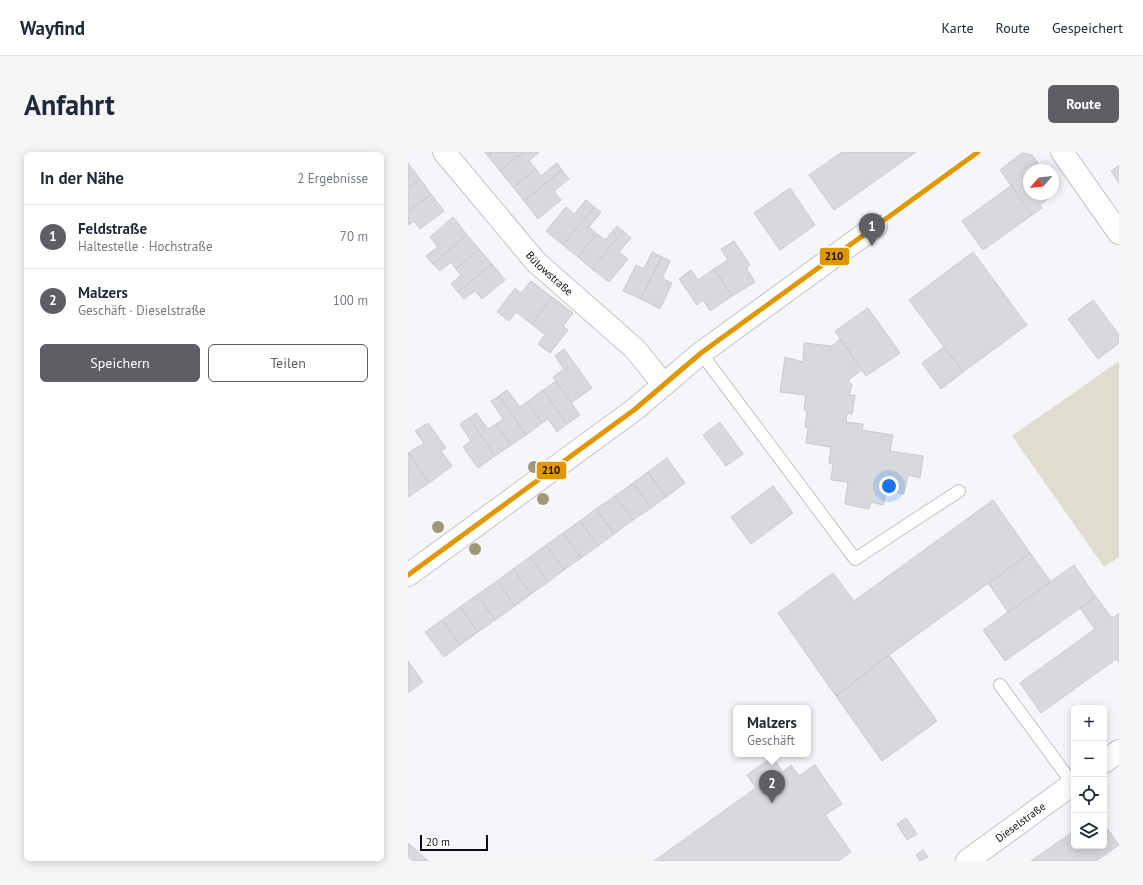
<!DOCTYPE html>
<html lang="de">
<head>
<meta charset="utf-8">
<style>
  :root { --surface:#fff; --page:#f6f6f7; --text:#1f2937; --muted:#747a83; --line:#e0e1e3; --accent:#5e5f64 }
  body { margin:0; font-family:"PT Sans",sans-serif; background:var(--page); color:var(--text) }
  .controls { position:absolute; right:12px; bottom:12px; display:grid; overflow:hidden; border-radius:6px; box-shadow:0 2px 10px #0003 }
  .controls button { width:36px; height:36px; display:grid; place-items:center; padding:0; border:0; border-bottom:1px solid var(--line); background:var(--surface); color:var(--text); font:20px sans-serif }
  .compass { position:absolute; left:615px; top:12px; width:36px; height:36px; border-radius:50%; background:var(--surface); box-shadow:0 2px 10px #0003; rotate:242deg }
  .scale { position:absolute; left:12px; bottom:10px; width:68px; box-sizing:border-box; padding-left:4px; border:2px solid #0c0d14; border-top:0; font-size:11px; line-height:14px; white-space:nowrap; color:#0c0d14; -webkit-text-stroke:3px #fff; paint-order:stroke }
  .you { position:absolute; left:481px; top:334px; width:14px; height:14px; margin:-10px; border:3px solid #fff; border-radius:50%; background:#1a73e8; box-shadow:0 0 0 6px #1a73e833 }
  .badge { display:grid; place-items:center; width:26px; height:26px; border-radius:50%; background:var(--accent); color:#fff; font-size:13px; font-weight:700 }
  .pin { position:absolute; translate:-50% -33px; filter:drop-shadow(0 1px 2px #0008) }
  .pin::after { content:''; position:absolute; top:21px; width:14px; height:12px; background:inherit; clip-path:polygon(0 0,100% 0,50% 100%) }
  .popup { position:absolute; left:325px; top:553px; width:78px; height:52px; box-sizing:border-box; display:grid; place-content:center; border-radius:6px; background:var(--surface); filter:drop-shadow(0 1px 3px #0005); font-size:13px; white-space:nowrap; color:var(--muted) }
  .popup b { font-size:15px; color:var(--text) }
  .popup::after { content:''; position:absolute; left:50%; top:100%; margin-left:-8px; border:8px solid transparent; border-top-color:var(--surface) }
  .list { margin:0; padding:0; list-style:none }
  h2 { display:flex; justify-content:space-between; align-items:center; height:52px; margin:0; padding:0 16px; font-size:17px }
  h2 small { font-size:13px; font-weight:400; color:var(--muted) }
  .list li { display:grid; grid-template-columns:26px 1fr auto; gap:12px; align-items:center; box-sizing:border-box; height:64px; padding:0 16px; border-top:1px solid var(--line) }
  .list b { display:block; font-size:15px; white-space:nowrap }
  .list p { margin:0; font-size:13px; white-space:nowrap; color:var(--muted) }
  .list em { font-size:13px; font-style:normal; color:var(--muted) }
  .actions { display:flex; gap:8px; padding:12px 16px }
  .actions a { flex:1; padding:9px 0; border:1px solid var(--accent); border-radius:6px; text-align:center; font-size:14px; color:var(--accent) }
  .actions .main { background:var(--accent); color:#fff }
  .icon { flex:none; width:22px; height:22px; fill:none; stroke:currentColor; stroke-width:2; stroke-linecap:round; stroke-linejoin:round }
  .map { position:relative; flex:none; width:711px; height:709px; overflow:hidden; border-radius:6px }
  header { display:flex; align-items:center; gap:24px; box-sizing:border-box; height:56px; padding:0 20px; background:var(--surface); border-bottom:1px solid var(--line) }
  header strong { font-size:19px }
  nav { display:flex; gap:22px; margin-inline-start:auto; font-size:14px }
  .intro { display:flex; align-items:center; justify-content:space-between; box-sizing:border-box; height:96px; padding:0 24px }
  h1 { margin:0; font-size:28px }
  .button { padding:10px 18px; border-radius:6px; background:var(--accent); color:#fff; font-size:14px; font-weight:700 }
  main { display:flex; gap:24px; padding:0 24px }
  aside { flex:1; background:var(--surface); border-radius:6px; box-shadow:0 2px 10px #0003 }
  .map>svg:first-child { display:block }
  .green { fill:#e0dcd0 }
  .building { fill:#d7d9de; stroke:#c8cad0 }
  .lines { fill:none; stroke-linecap:round; stroke-linejoin:round }
  .lane-casing { stroke:#c1c3c8; stroke-width:14 }
  .street-casing { stroke:#c1c3c8; stroke-width:24 }
  .lane { stroke:#fefefe; stroke-width:12 }
  .street { stroke:#fefefe; stroke-width:22 }
  .bus-1-casing { stroke:#fff; stroke-width:8 }
  .bus-1 { stroke:#e09702; stroke-width:5 }
  .tree { fill:#a19775 }
  .labels { text-anchor:middle; stroke-width:3; stroke-linejoin:round; paint-order:stroke }
  .street-label { font-size:11px; fill:#0c0d14; stroke:#fff }
  .line-badge { stroke:#fff; stroke-width:1.5 }
  .pale-badge-label { font-size:11px; text-anchor:middle; font-weight:bold; fill:#111 }
</style>
</head>
<body>
<header>
<strong>Wayfind</strong>
<nav><a>Karte</a><a>Route</a><a>Gespeichert</a></nav>
</header>
<div class="intro"><h1>Anfahrt</h1><a class="button">Route</a></div>
<main>
<aside>
<h2>In der Nähe<small>2 Ergebnisse</small></h2>
<ul class="list">
<li><span class="badge">1</span><div><b>Feldstraße</b><p>Haltestelle · Hochstraße</p></div><em>70 m</em></li>
<li><span class="badge">2</span><div><b>Malzers</b><p>Geschäft · Dieselstraße</p></div><em>100 m</em></li>
</ul>
<div class="actions"><a class="main">Speichern</a><a>Teilen</a></div>
</aside>
<div class="map">
<svg width="711" height="709" viewBox="0 0 711 709">
  <rect width="100%" height="100%" fill="#f5f6fa"/>
  <path class="green" d="M711,209V405L696,415L604,284Z"/>
  <g class="building">
    <path d="M76,0H85L80,4Z"/>
    <path d="M85,0H116L92,19L80,4Z"/>
    <path d="M116,0H131L121,9L128,17L105,35L92,19Z"/>
    <path d="M434,0H508L426,58L401,23Z"/>
    <path d="M614,1L624,3L635,18H621V42H638L641,46L632,53L634,56L624,63L592,18Z"/>
    <path d="M0,11L12,27L0,36Z"/>
    <path d="M149,11L154,18L116,49L105,35L128,17L133,24Z"/>
    <path d="M711,13V31L703,19Z"/>
    <path d="M154,18L161,27L146,39L153,48L130,67L116,49Z"/>
    <path d="M12,27L23,42L0,60V36Z"/>
    <path d="M604,33L624,63L575,98L554,69Z"/>
    <path d="M382,36L407,73L372,98L346,61Z"/>
    <path d="M23,42L36,59L12,77L6,69L0,73V60Z"/>
    <path d="M178,48L186,55L155,93L138,79L158,55L166,62Z"/>
    <path d="M186,55L193,60L181,75L189,82L170,105L155,93Z"/>
    <path d="M45,65L59,83L25,112L18,104L30,95L22,85Z"/>
    <path d="M209,74L215,79L184,117L170,105L189,82L197,88Z"/>
    <path d="M215,79L223,86L211,100L220,107L201,130L184,117Z"/>
    <path d="M59,83L71,97L48,117L43,110L32,119L25,112Z"/>
    <path d="M326,89L342,113L338,116L347,130L324,144L306,117L320,108L313,97Z"/>
    <path d="M71,97L84,112L50,140L43,132L53,123L48,117Z"/>
    <path d="M244,100L254,105L233,147L215,139L228,113L236,117Z"/>
    <path d="M565,100L619,173L555,220L501,148Z"/>
    <path d="M254,105L262,109L254,126L264,131L252,157L233,147Z"/>
    <path d="M84,112L97,128L74,147L67,139L56,147L50,140Z"/>
    <path d="M306,117L324,144L302,159L295,148L289,153L271,127L283,118L290,128Z"/>
    <path d="M123,129L144,145L124,172L108,160L101,169L89,160L107,136L113,141Z"/>
    <path d="M144,145L165,161L155,174L160,178L142,201L130,192L137,183L124,172Z"/>
    <path d="M685,148L711,183V191L690,207L660,167Z"/>
    <path d="M460,156L492,201L458,224L427,179Z"/>
    <path d="M432,187L454,218L440,228L444,233L441,243H447L444,262L439,261L438,270L455,272L454,278L485,283L482,299L515,304L512,326L500,323L496,342L479,338L475,353L463,350L461,357L437,352L440,330L423,328L425,312L421,311L423,295L398,291L400,275H397L399,258H396L398,243L372,240L377,205L395,210L396,191L424,194Z"/>
    <path d="M536,195L555,220L533,237L514,211Z"/>
    <path d="M156,197L184,236L163,251L145,225L156,217L147,204Z"/>
    <path d="M148,229L172,263L159,272L135,238Z"/>
    <path d="M99,238L112,255L119,250L134,271L118,283L91,244Z"/>
    <path d="M135,238L159,272L149,280L140,267L134,271L119,250Z"/>
    <path d="M91,244L118,283L103,293L88,272L95,267L83,249Z"/>
    <path d="M68,261L80,277L88,272L103,293L87,304L61,266Z"/>
    <path d="M61,266L87,304L70,316L55,295L63,289L52,272Z"/>
    <path d="M312,270L335,302L318,314L295,283Z"/>
    <path d="M20,271L38,296L33,299L44,314L21,331L0,301L16,291L7,279Z"/>
    <path d="M0,301L21,331L0,345Z"/>
    <path d="M259,306L277,331L258,345L240,320Z"/>
    <path d="M240,320L258,345L243,356L225,331Z"/>
    <path d="M225,331L243,356L225,368L207,344Z"/>
    <path d="M365,334L385,361L343,392L323,365Z"/>
    <path d="M207,344L225,368L206,382L188,357Z"/>
    <path d="M585,348L622,401L481,503L428,544L370,461L425,421L446,449Z"/>
    <path d="M188,357L206,382L190,394L172,369Z"/>
    <path d="M172,369L190,394L173,406L155,381Z"/>
    <path d="M155,381L173,406L156,418L138,393Z"/>
    <path d="M138,393L156,418L140,430L122,405Z"/>
    <path d="M622,401L643,430L600,460L580,431Z"/>
    <path d="M122,405L140,430L123,442L105,417Z"/>
    <path d="M666,413L688,445L597,509L575,478Z"/>
    <path d="M105,417L123,442L107,454L89,429Z"/>
    <path d="M89,429L107,454L87,468L69,443Z"/>
    <path d="M69,443L87,468L70,480L52,455Z"/>
    <path d="M688,445L704,466L711,461V510L708,507L633,561L612,531L687,477L672,456Z"/>
    <path d="M52,455L70,480L52,493L34,468Z"/>
    <path d="M34,468L52,493L36,505L17,480Z"/>
    <path d="M481,503L529,569L474,609L428,544Z"/>
    <path d="M0,509L15,530L0,541Z"/>
    <path d="M364,605L375,620L383,613L391,624L407,613L434,652L417,663L443,700L430,709H246L348,636L339,623Z"/>
    <path d="M498,666L509,682L499,688L489,672Z"/>
    <path d="M696,672L711,693L688,709H623L666,679V694H696Z"/>
    <path d="M0,691L20,709H0Z"/>
    <path d="M515,698L520,705L512,709L508,703Z"/>
  </g>
  <g class="lines">
    <g class="lane-casing">
      <g id="lane">
        <path d="M293,201L447,407L551,339"/>
        <path d="M592,533L665,632"/>
      </g>
    </g>
    <g class="street-casing">
      <g id="street">
        <path id="s1" d="M36,0L128,110L227,197L256,233"/>
        <path d="M654,0L711,81"/>
        <path d="M0,423L226,258L293,201L468,74"/>
        <path d="M696,610L711,599"/>
        <path id="s2" d="M559,709L666,631"/>
      </g>
    </g>
    <use href="#lane" class="lane"/>
    <use href="#street" class="street"/>
    <g class="bus-1-casing">
      <path id="bus-1" d="M0,423L226,258L293,201L570,0"/>
    </g>
    <use href="#bus-1" class="bus-1"/>
  </g>
  <g class="tree">
    <circle cx="126" cy="315" r="6"/>
    <circle cx="135" cy="347" r="6"/>
    <circle cx="30" cy="375" r="6"/>
    <circle cx="67" cy="397" r="6"/>
  </g>
  <g class="labels">
    <g class="street-label">
      <text dy="4" stroke="none"><textPath href="#s1" startOffset="161">Bülowstraße</textPath></text>
      <text dy="4" stroke="none"><textPath href="#s2" startOffset="66">Dieselstraße</textPath></text>
    </g>
  </g>
  <g class="line-badge">
    <rect x="411" y="95" width="31" height="19" rx="4" fill="#e09702"/>
    <rect x="128" y="309" width="31" height="19" rx="4" fill="#e09702"/>
  </g>
  <g class="pale-badge-label">
    <text x="426" y="108">210</text>
    <text x="143" y="322">210</text>
  </g>
</svg>
<div class="controls">
<button>+</button>
<button>−</button>
<button><svg class="icon" aria-label="locate" viewBox="0 0 24 24"><circle cx="12" cy="12" r="6"/><path d="M12 2v4M12 18v4M2 12h4M18 12h4"/></svg></button>
<button><svg class="icon" aria-label="layers" viewBox="0 0 24 24"><path d="M12 4l9 5-9 5-9-5zM3 14l9 5 9-5"/></svg></button>
</div>
<svg class="compass" viewBox="-18 -18 36 36"><path d="M0-13l5 13h-10z" fill="#e53935"/><path d="M0 13l5-13h-10z" fill="#747a83"/></svg>
<div class="scale">20 m</div>
<div class="you"></div>
<div class="pin badge" style="left:464px;top:94px">1</div>
<div class="pin badge" style="left:364px;top:651px">2</div>
<div class="popup"><b>Malzers</b>Geschäft</div>
</div>
</main>
</body>
</html>
